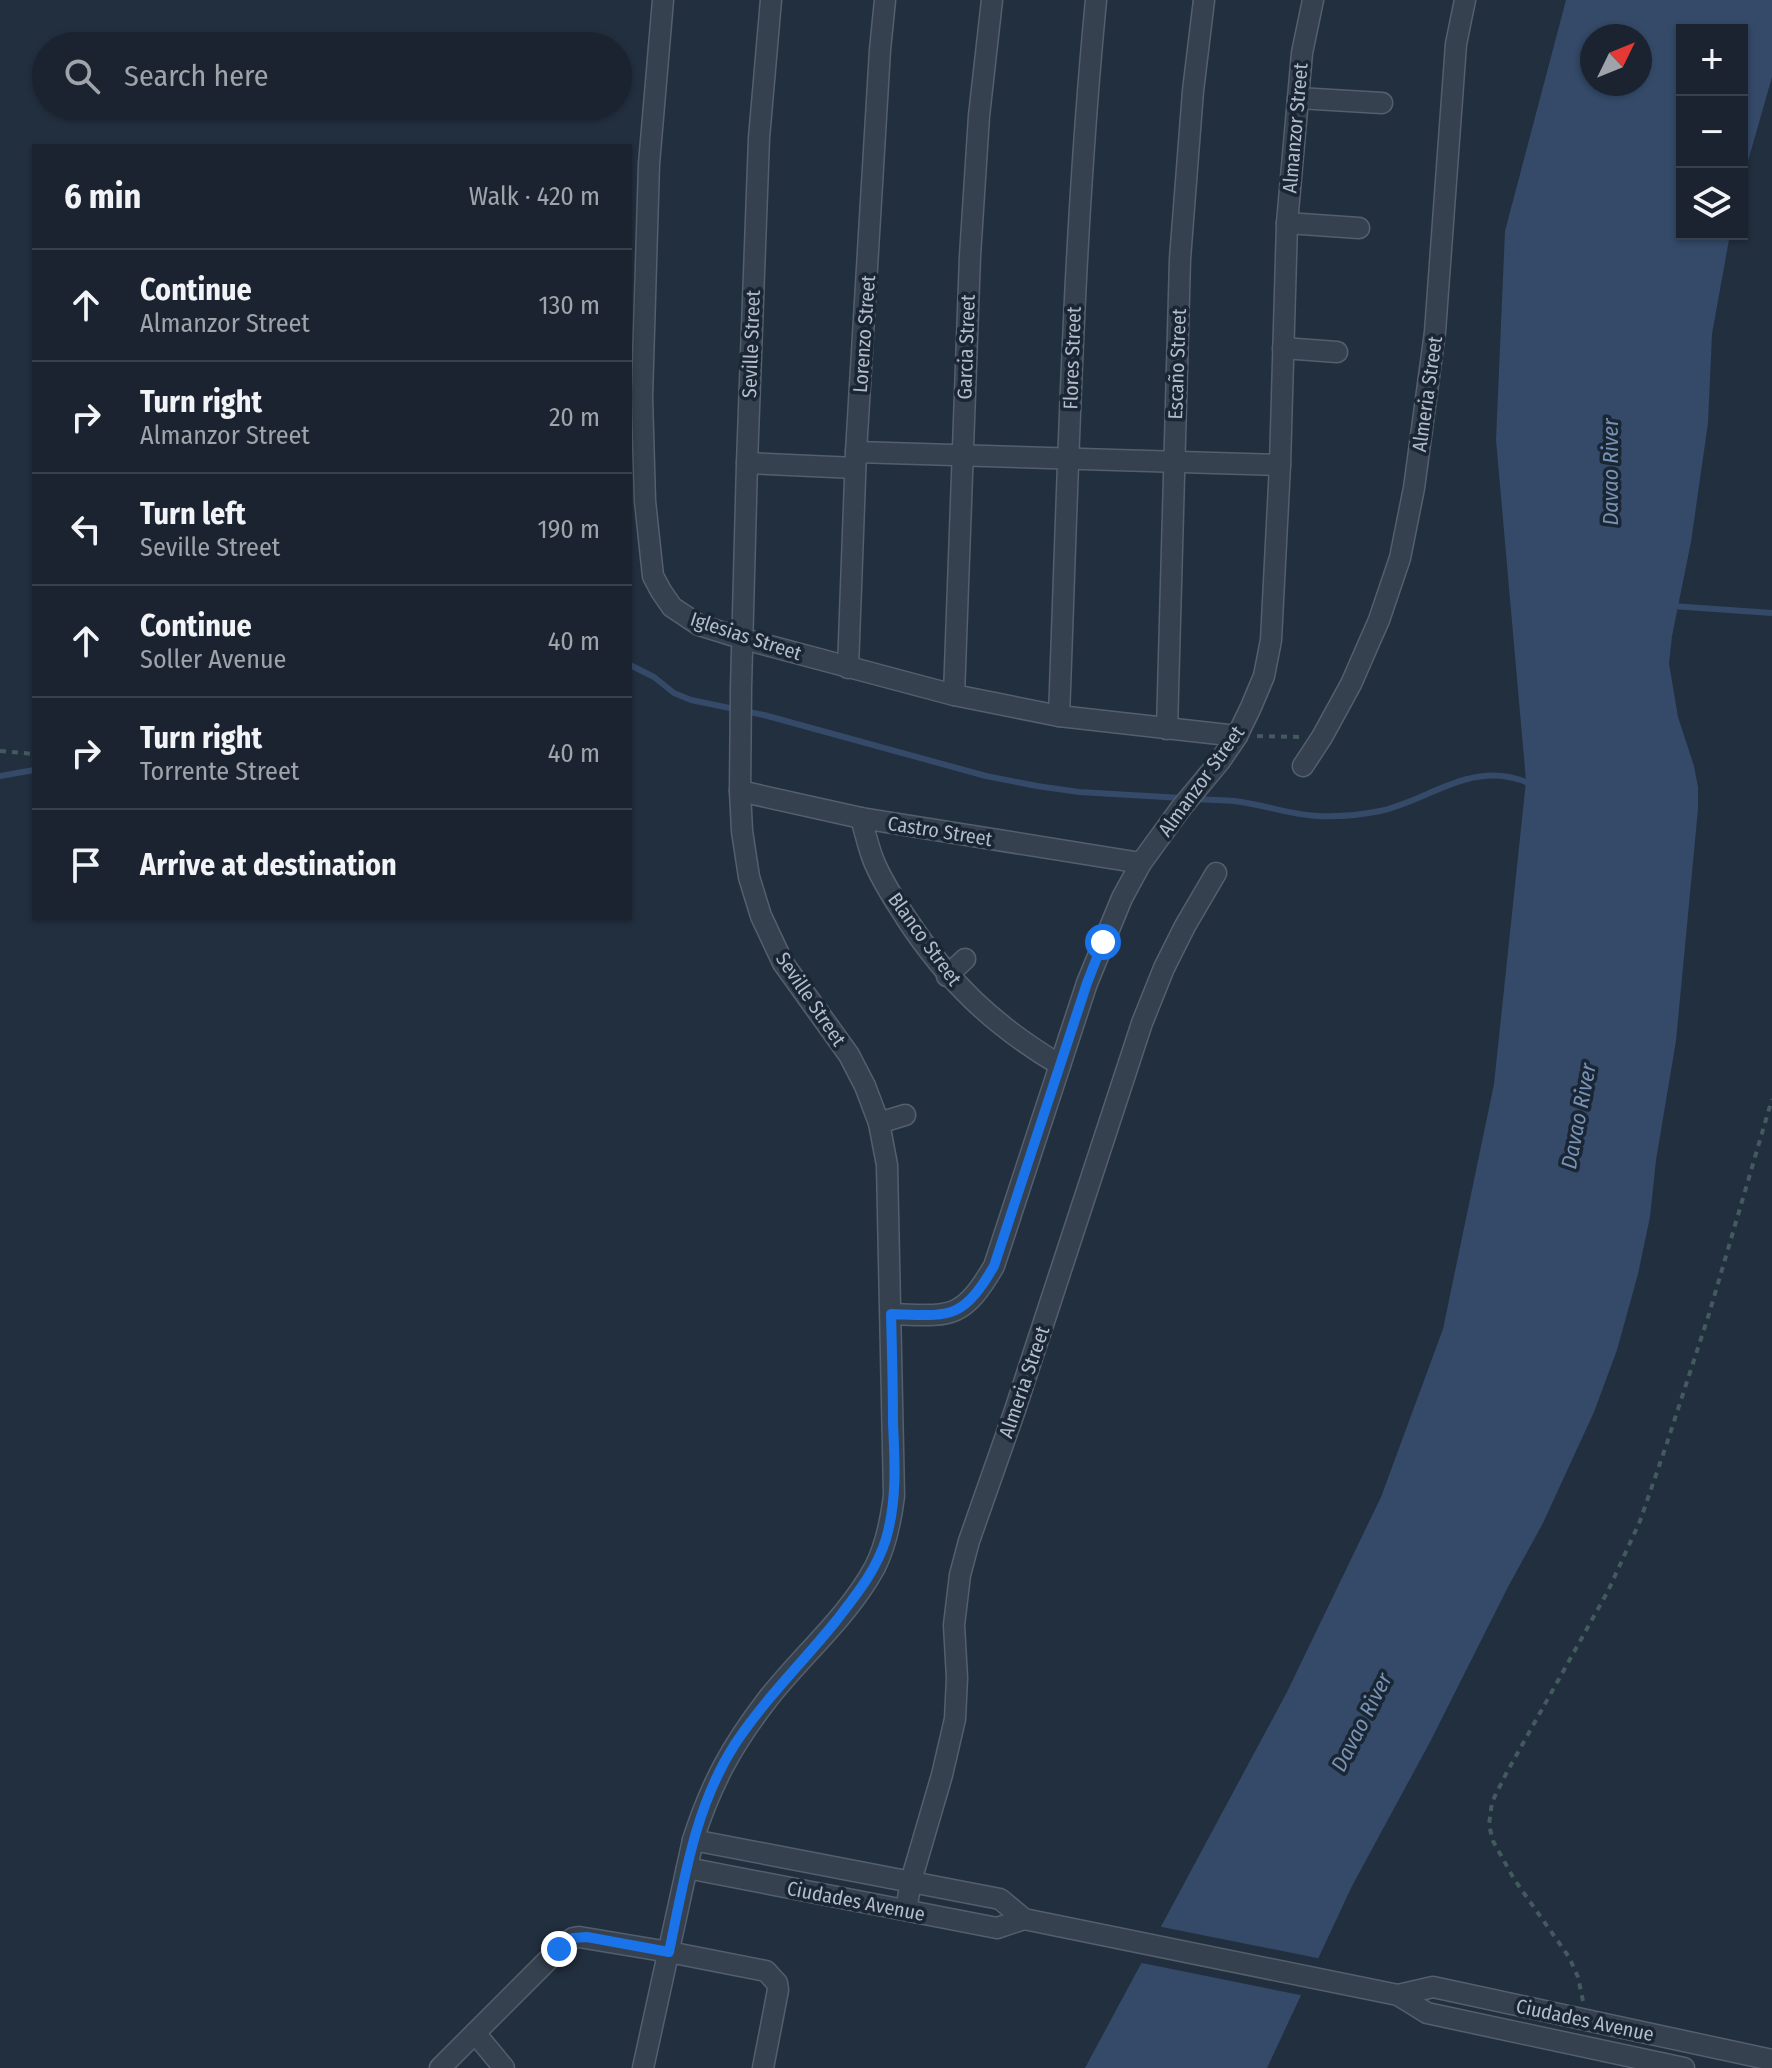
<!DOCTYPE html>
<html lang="en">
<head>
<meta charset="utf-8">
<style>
  :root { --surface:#1a232f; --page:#232b37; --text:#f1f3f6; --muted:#9fa4aa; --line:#38404b }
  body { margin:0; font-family:"Fira Sans Condensed",sans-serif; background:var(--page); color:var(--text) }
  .controls { position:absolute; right:24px; top:24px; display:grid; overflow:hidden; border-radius:0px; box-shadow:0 2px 6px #0004 }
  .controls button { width:72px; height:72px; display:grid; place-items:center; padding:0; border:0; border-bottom:2px solid var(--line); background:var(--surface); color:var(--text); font:40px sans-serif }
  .compass { position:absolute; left:1580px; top:24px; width:72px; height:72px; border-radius:50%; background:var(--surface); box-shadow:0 2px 6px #0004; rotate:47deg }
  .stop { position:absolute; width:24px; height:24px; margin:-18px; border:6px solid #1a73e8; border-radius:50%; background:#fff }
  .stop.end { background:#1a73e8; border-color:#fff; box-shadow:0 2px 8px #0008 }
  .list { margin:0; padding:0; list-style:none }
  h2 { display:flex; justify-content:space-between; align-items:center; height:104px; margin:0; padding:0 32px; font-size:34px }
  h2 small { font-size:26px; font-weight:400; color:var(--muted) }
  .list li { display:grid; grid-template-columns:52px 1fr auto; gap:24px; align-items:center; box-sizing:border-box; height:112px; padding:0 32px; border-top:2px solid var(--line) }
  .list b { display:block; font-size:30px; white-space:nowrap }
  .list p { margin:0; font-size:26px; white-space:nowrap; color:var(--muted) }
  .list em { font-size:26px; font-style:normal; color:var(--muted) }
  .icon { flex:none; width:44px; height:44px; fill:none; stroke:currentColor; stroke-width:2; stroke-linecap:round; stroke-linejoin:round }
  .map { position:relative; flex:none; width:1772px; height:2068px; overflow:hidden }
  .search { position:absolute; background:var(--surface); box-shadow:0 2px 6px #0004; left:32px; top:32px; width:600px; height:88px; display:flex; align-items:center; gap:20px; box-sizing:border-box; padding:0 28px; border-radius:44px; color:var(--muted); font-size:30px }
  .panel { position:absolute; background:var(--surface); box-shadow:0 2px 6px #0004; left:32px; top:144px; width:600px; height:776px; border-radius:0px }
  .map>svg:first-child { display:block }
  .water { fill:#344a68; fill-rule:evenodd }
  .pier { fill:#222f3f }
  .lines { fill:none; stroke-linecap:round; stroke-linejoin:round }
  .stream { stroke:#344a68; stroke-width:6 }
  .minor-casing { stroke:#545f6d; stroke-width:23 }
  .path { stroke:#425b5d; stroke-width:4; stroke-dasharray:6 6; stroke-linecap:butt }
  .minor { stroke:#36414f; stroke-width:20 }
  .route { stroke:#1a73e8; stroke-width:10 }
  .labels { text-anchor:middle; stroke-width:7; stroke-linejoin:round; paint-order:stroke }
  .street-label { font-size:20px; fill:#b2bcca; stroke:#1b2634 }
  .water-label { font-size:22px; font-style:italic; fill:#7792b4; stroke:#1b2634 }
</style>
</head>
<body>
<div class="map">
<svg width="1772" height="2068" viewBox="0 0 1772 2068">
  <rect width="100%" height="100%" fill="#222f3f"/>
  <path class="water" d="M1566,0H1772V77L1742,182V30H1682V234H1730L1712,334L1708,423L1691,542L1672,636L1669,663L1678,717L1694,766L1698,787V809L1676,1041L1656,1160L1650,1217L1638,1274L1617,1350L1594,1412L1543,1523L1508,1587L1430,1742L1352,1886L1267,2068H1085L1287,1692L1381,1497L1443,1329L1494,1084L1526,781L1496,440L1505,231ZM1592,36H1640V84H1592Z"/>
  <path class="pier" d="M1157,1926L1322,1959L1305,1996L1137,1962Z"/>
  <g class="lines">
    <g class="stream">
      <path d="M1672,606L1772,613"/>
      <path d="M630,665L654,677L674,693L691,700L764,715L986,776L1037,786L1079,792L1182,798"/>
      <path d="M0,776L34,770"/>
      <path d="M1197,799C1209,800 1221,800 1234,801C1262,804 1290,815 1318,816C1339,817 1360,815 1380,811C1423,802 1462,768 1509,777C1517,779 1524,780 1532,785"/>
    </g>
    <g class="minor-casing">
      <g id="minor">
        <path d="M663,0L649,164L642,397L645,501L653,576L661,591L672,607L699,625L744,639L954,695L1059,716L1237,736"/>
        <path d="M1298,98L1382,103"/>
        <path d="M1287,223L1359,228"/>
        <path d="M1283,348L1337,352"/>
        <path d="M856,452L1280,465"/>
        <path d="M747,463L855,468"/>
        <path d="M848,668L856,452L880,50L885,0"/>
        <path d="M954,695L970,256L979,116L992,0"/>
        <path d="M1059,716C1068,477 1073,238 1096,0"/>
        <path d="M1167,729L1180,259L1193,91L1204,0"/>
        <path d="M1303,766L1322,737L1351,684L1379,620L1400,558L1414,488L1435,332L1456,44L1465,0"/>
        <path d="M740,791L861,818L1141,863"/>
        <path d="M861,818C865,832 868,846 873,859C881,880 894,899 906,918C948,982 994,1026 1060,1065"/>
        <path d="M947,976L965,959"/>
        <path d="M879,1123L905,1115"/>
        <path d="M891,1314C950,1316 962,1321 994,1266L1087,983L1122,898L1141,863L1181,808L1220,761L1237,736L1251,707L1264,676L1271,640L1280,465L1287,223L1302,53L1313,0"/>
        <path d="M693,1840L1000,1899L1024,1919L1398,1995L1427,2013L1684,2068"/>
        <path d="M687,1868L997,1928L1024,1919"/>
        <path d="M906,1910L911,1881L942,1775L955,1719L957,1678L954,1625L960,1575L969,1541L1015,1410L1142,1023L1164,968L1185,926L1216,873"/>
        <path d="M1398,1995L1433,1987L1772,2060"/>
        <path d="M475,2033L504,2068"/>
        <path d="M440,2068L559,1949L573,1938L579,1937L669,1952L766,1971L777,1983L778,1990L763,2068"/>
        <path d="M643,2068L693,1840C711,1784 731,1747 767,1700C802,1655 848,1617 875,1567C886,1545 891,1520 894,1496L887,1165L879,1123L865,1086L849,1055L783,963L761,916L749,877L742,831L740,791L741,688L747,463L759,138L771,0"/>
      </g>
    </g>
    <g class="path">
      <path d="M1257,736L1300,737"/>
      <path d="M0,751L34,754"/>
      <path d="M1583,2001L1578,1977L1569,1957L1514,1879L1493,1841L1489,1825L1492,1802L1507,1772L1608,1591L1640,1521L1666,1446L1709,1314L1772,1099"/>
    </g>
    <use href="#minor" class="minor"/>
  </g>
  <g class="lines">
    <path class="route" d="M559,1949L573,1938L587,1937L669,1952C684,1880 695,1806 735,1744C764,1700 803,1662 836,1621C856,1595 876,1571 886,1539C897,1501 895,1462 893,1424C893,1387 892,1350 891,1314C950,1316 962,1321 994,1266L1087,983L1103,942"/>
  </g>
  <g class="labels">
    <g class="street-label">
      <text transform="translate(1295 128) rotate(-85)" y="7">Almanzor Street</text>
      <text transform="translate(864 334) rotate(-86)" y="7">Lorenzo Street</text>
      <text transform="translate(751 344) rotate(-88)" y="7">Seville Street</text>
      <text transform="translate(966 347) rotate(-88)" y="7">Garcia Street</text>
      <text transform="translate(1072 358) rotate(-88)" y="7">Flores Street</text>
      <text transform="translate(1177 364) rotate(-88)" y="7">Escaño Street</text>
      <text transform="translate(1427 394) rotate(-82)" y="7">Almeria Street</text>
      <text transform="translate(746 636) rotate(18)" y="7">Iglesias Street</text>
      <text transform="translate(1201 781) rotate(-54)" y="7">Almanzor Street</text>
      <text transform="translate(940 831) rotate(9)" y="7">Castro Street</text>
      <text transform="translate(925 939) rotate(54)" y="7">Blanco Street</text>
      <text transform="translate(811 999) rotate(56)" y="7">Seville Street</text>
      <text transform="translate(1024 1382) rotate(-71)" y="7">Almeria Street</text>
      <text transform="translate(856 1901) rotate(11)" y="7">Ciudades Avenue</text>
      <text transform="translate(1585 2020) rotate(12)" y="7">Ciudades Avenue</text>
    </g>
    <g class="water-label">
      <text transform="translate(1610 472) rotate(-90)" y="8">Davao River</text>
      <text transform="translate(1578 1116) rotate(-79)" y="8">Davao River</text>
      <text transform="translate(1361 1722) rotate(-63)" y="8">Davao River</text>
    </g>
  </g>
</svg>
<div class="controls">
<button>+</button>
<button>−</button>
<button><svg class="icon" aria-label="layers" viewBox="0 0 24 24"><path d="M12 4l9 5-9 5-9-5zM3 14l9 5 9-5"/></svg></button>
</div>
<svg class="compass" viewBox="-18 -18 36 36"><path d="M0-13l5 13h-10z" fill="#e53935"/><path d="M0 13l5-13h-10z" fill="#9fa4aa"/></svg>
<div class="stop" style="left:1103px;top:942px"></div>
<div class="stop end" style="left:559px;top:1949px"></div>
<div class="search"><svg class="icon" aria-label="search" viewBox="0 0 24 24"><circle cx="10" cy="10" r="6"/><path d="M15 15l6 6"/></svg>Search here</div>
<section class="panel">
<h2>6 min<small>Walk · 420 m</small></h2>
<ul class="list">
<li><svg class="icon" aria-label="ahead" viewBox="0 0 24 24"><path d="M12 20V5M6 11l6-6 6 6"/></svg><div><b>Continue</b><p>Almanzor Street</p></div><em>130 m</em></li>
<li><svg class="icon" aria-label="right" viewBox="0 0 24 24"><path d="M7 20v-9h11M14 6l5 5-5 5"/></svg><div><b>Turn right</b><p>Almanzor Street</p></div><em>20 m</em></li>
<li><svg class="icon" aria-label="left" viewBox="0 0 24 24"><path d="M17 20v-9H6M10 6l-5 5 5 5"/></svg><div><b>Turn left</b><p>Seville Street</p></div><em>190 m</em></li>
<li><svg class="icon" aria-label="ahead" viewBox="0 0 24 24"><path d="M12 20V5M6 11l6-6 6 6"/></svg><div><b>Continue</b><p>Soller Avenue</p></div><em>40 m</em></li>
<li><svg class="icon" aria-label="right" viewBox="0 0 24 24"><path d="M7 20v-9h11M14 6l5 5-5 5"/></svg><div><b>Turn right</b><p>Torrente Street</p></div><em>40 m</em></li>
<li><svg class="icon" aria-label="arrive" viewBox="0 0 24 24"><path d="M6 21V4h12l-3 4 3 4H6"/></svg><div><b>Arrive at destination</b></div></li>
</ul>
</section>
</div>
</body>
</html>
